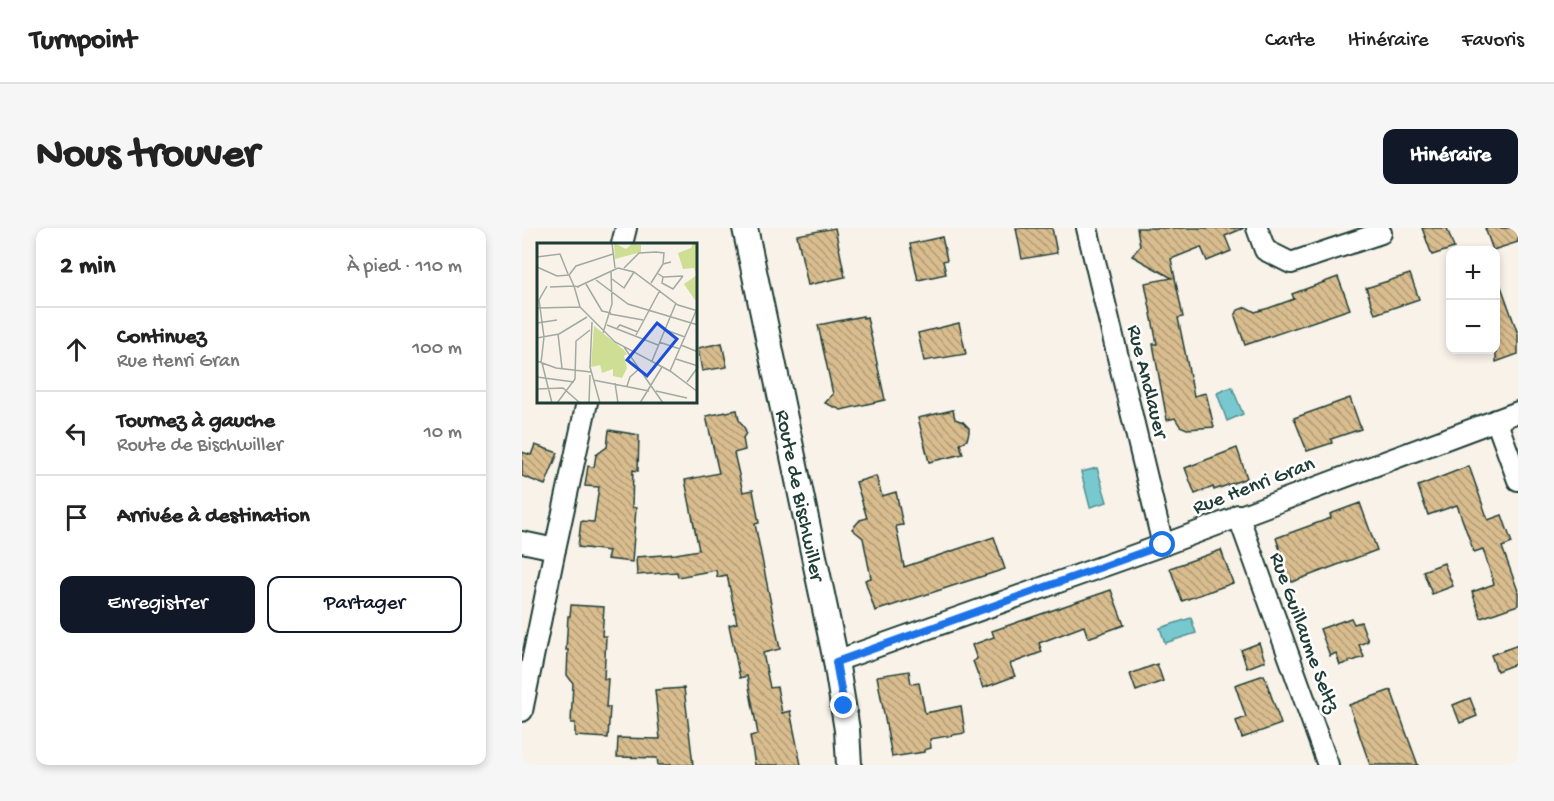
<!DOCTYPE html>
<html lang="fr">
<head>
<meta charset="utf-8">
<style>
  :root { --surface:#fff; --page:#f6f6f6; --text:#222; --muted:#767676; --line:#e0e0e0; --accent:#111827 }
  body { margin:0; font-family:"Gochi Hand",sans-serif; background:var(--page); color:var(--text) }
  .controls { position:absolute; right:18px; top:18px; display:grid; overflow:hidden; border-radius:12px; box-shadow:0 3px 9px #0003 }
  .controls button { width:54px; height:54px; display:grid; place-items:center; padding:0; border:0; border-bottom:2px solid var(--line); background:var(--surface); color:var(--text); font:30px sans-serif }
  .stop { position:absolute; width:18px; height:18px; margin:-14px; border:4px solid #1a73e8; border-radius:50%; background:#fff }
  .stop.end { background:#1a73e8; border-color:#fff; box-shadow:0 2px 6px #0008 }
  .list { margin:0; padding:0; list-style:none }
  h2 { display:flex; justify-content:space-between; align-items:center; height:78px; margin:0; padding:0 24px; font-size:26px }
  h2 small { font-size:20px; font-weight:400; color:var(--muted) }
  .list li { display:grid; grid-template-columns:39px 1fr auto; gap:18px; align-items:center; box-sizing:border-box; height:84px; padding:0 24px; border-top:2px solid var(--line) }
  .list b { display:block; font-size:22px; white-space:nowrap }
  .list p { margin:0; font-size:20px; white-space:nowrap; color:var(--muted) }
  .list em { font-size:20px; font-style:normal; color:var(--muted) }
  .actions { display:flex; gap:12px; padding:18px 24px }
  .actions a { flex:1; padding:14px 0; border:2px solid var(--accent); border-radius:12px; text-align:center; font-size:21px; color:var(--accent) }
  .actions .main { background:var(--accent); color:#fff }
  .icon { flex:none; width:33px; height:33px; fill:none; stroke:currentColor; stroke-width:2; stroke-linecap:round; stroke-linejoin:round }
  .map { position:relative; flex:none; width:996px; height:537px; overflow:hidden; border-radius:12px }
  header { display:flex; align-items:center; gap:36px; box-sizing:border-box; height:84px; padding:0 30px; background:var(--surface); border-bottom:2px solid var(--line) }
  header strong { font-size:28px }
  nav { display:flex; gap:33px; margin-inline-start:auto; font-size:21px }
  .intro { display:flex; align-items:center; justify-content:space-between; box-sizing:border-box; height:144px; padding:0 36px }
  h1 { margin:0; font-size:42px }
  .button { padding:15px 27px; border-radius:12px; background:var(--accent); color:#fff; font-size:21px; font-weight:700 }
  main { display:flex; gap:36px; padding:0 36px }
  aside { flex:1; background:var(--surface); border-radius:12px; box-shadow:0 3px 9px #0003 }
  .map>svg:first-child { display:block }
  .water { fill:#78c9cf; stroke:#549191; stroke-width:1.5 }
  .building { fill:url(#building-back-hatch); stroke:#1f3d34; stroke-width:1.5 }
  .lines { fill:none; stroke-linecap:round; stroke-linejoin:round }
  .minor-casing { stroke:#1f3d34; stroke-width:24 }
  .tertiary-casing { stroke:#1f3d34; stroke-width:28 }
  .minor { stroke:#fff; stroke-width:20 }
  .tertiary { stroke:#fff; stroke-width:24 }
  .route { stroke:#1a73e8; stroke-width:8 }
  .labels { text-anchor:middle; stroke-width:5; stroke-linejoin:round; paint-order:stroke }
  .street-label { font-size:21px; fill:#1f3d34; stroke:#fff }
  .inset-road { fill:none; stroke:#a1aaa1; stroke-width:1.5 }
  .view { fill:#1d4ed8; fill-opacity:0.15; stroke:#1d4ed8; stroke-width:3 }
  .inset-edge { fill:none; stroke:#1f3d34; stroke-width:3 }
</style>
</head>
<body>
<header>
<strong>Turnpoint</strong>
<nav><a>Carte</a><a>Itinéraire</a><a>Favoris</a></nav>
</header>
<div class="intro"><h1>Nous trouver</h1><a class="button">Itinéraire</a></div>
<main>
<aside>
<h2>2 min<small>À pied · 110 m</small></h2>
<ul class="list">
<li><svg class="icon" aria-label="ahead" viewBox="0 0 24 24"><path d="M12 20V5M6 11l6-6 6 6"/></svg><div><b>Continuez</b><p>Rue Henri Gran</p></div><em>100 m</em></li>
<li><svg class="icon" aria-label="left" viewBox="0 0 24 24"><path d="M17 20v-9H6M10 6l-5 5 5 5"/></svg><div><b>Tournez à gauche</b><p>Route de Bischwiller</p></div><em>10 m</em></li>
<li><svg class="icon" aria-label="arrive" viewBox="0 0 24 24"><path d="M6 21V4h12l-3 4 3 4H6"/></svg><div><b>Arrivée à destination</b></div></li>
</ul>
<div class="actions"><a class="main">Enregistrer</a><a>Partager</a></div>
</aside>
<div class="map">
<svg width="996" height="537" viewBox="0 0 996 537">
  <defs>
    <pattern id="building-back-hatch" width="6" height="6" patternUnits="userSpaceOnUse" patternTransform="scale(1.5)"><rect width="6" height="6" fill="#dabd8f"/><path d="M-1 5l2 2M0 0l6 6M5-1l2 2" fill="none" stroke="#b09b76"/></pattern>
  </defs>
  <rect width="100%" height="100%" fill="#f8f2e9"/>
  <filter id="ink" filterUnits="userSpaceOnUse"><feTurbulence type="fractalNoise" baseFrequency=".0167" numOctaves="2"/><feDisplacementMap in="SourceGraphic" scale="12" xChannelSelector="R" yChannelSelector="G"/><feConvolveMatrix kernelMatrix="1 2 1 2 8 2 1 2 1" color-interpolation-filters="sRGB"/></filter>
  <g filter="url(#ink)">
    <g class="water">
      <path d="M710,159L721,186L705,193L695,165Z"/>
      <path d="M575,240L585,274L568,279L559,244Z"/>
      <path d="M669,390L674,405L643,415L638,400Z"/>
    </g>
    <g class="building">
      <path d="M313,0L323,49L286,57L275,7Z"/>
      <path d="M494,0H530L535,25L500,31Z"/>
      <path d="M615,0H722L703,8L709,23L685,33L679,19L649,31L661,89L656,90L672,168L684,165L692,199L665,201L658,198L653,190L645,192L631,116H635L623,55L650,50L610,28L618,18Z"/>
      <path d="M900,0H925L932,20L910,27Z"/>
      <path d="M963,0H996V14L971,22Z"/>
      <path d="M420,9L425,32L421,33L424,46L396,52L388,16Z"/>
      <path d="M888,46L897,71L853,86L844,60Z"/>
      <path d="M816,49L828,81L723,117L713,88L716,82L724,79L733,84L747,80L772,71L770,66Z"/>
      <path d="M976,50L996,106V126L974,134V51Z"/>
      <path d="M341,88V90L345,89L363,172L319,182L303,175L311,166L296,97Z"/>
      <path d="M437,95L444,126L402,133L396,105Z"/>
      <path d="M200,115L205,139L180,143L176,120Z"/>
      <path d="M828,170L839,201L809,211L810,215L785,223L772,190Z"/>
      <path d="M215,182L217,192L223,201L224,205L221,210L223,222L212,225L221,264L231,262L237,295L233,296L258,421L241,425L248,460L255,459L260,485L268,483L279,537H233L228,508L236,506L225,448L218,450L207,397L215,395L205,347L195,349L194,342L156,349L155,344L115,347L114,329L154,326L177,322L163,252L197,245L184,188Z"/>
      <path d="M431,182L433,191L441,194L447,200V204L445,212L438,216L441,226L407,234L396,190Z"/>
      <path d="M87,202L117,207L116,243L111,242L110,279L114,280L110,334L85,331L87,323L56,319L59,293L72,294L77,259L63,258L66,238L72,239L74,227L85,219Z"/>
      <path d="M13,217L36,225L23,257L0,248V224L9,227Z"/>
      <path d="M715,220L725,250L692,262L691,259L673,266L663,240Z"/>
      <path d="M947,238L966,292L980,287L990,315L980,319L996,363V377L959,390L950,364L972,356L961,321L952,324L935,277L906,287L896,258Z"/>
      <path d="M354,248L360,268L374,264L381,297L374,298L382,339L472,309L483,341L353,383L343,352L349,350L341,310L330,301L338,292L345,290L334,254Z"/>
      <path d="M838,275L855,322L770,354L768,349L762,351L754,327L759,325L754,310L809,290L808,286Z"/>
      <path d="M699,322L711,355L660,373L648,340Z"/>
      <path d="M922,335L931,358L910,366L901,343Z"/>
      <path d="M589,362L602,397L566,410L562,398L517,415L520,424L488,436L493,448L461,460L451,433L455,431L450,417L472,409L470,403Z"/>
      <path d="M49,377L82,379L80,408H84L82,451H86L84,479H88L86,510L53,508V495H49L51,455L45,447L46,422H44L46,388H48Z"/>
      <path d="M829,390L832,396L839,394L846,413L837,417L842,429L818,437L814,425L808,428L798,401Z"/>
      <path d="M737,415L743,433L725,440L719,422Z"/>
      <path d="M996,417V435L975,443L969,427Z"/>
      <path d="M635,436L641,453L614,463L608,446Z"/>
      <path d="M387,443L389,456L397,455L403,485L439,478L443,505L408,511L409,520L402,522V524L370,529L355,448Z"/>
      <path d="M742,447L759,496L720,510L714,493L724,489L713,457Z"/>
      <path d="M162,460L171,537H136L135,530L95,529L96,510L138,511L133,462Z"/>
      <path d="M869,462L886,510L896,537H848L827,477Z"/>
      <path d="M948,470L955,488L938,495L931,477Z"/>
    </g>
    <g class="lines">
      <g class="minor-casing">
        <g id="minor">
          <path d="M565,0L641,317"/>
          <path d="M735,0L743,22L769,35L859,5"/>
          <path d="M100,16L104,0"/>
          <path d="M974,192L996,252"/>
          <path d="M716,287L806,537"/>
          <path d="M0,314L33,321"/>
          <path d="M314,433L641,317L996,184"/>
          <path d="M0,483L33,321L65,174"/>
        </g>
      </g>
      <g class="tertiary-casing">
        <g id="tertiary">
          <path id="s1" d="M223,0L314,433L325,502L327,537"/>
        </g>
      </g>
      <use href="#minor" class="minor"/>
      <use href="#tertiary" class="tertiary"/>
    </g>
  </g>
  <g class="lines" filter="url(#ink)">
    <path class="route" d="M322,478L314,434L641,317"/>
  </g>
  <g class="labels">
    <g class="street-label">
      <text transform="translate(627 153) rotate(76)" y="7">Rue Andlauer</text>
      <text transform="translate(731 256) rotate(-21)" y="7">Rue Henri Gran</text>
      <text dy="7" stroke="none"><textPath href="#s1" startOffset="273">Route de Bischwiller</textPath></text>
      <text transform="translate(784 404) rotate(70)" y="7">Rue Guillaume Seltz</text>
    </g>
  </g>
  <g transform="translate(15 15)">
    <rect width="160" height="160" fill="#f8f2e9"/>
    <path d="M156,0H161V55L158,57L147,41L160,32L157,25L146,26L141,10L154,5Z" fill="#cede92"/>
    <path d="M57,83L87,107L90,111L78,119L54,124Z" fill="#cede92"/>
    <path d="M77,0L89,6L95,1L104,2V9L78,16Z" fill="#cede92"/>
    <path d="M87,113L90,125L85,135L76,133V126L65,130L63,121Z" fill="#cede92"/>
    <path class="inset-road" d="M75,0L78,25M0,14L23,11L31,31M0,24L20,33L32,32L37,43L13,44M81,25L97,29L141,62L161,68M87,25L102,10L119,9L127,10L126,21M120,30L126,34L125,40L136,46L146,33M32,32L39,23L76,11M126,34L146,33M75,36L87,45L97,29M59,37L91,61L161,82M114,40L126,21L134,19M49,41L65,68L74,70M40,44L81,25M43,64L78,99L133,128L161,149M0,65L43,64L37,43L42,44M73,71L106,77M55,79L53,124L63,160M0,80L20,77M70,82L121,102M80,85L83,82L101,89M126,86L148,94M66,90L75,61L74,28M21,91L25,125M99,92L123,47M0,95L22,91L50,74M122,99L143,106M144,102L161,109M87,104L126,160M139,116L161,123M0,118L19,125L54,129M115,118L139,60M4,120L7,94L2,57L10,43M5,120L15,160M133,128L159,68M0,134L37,139M56,137L112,148M150,139L161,124M78,140L81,160M90,143L93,134L102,126M0,146L26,145L43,160M119,148L150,155M20,160L38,136L39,98L53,87M52,160L53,132M103,160L125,124"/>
    <path class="view" d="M120,80L140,96L110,133L90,117Z"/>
    <rect width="160" height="160" class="inset-edge"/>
  </g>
</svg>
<div class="controls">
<button>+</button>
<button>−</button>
</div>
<div class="stop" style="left:641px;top:317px"></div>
<div class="stop end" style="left:322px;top:478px"></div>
</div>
</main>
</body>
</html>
